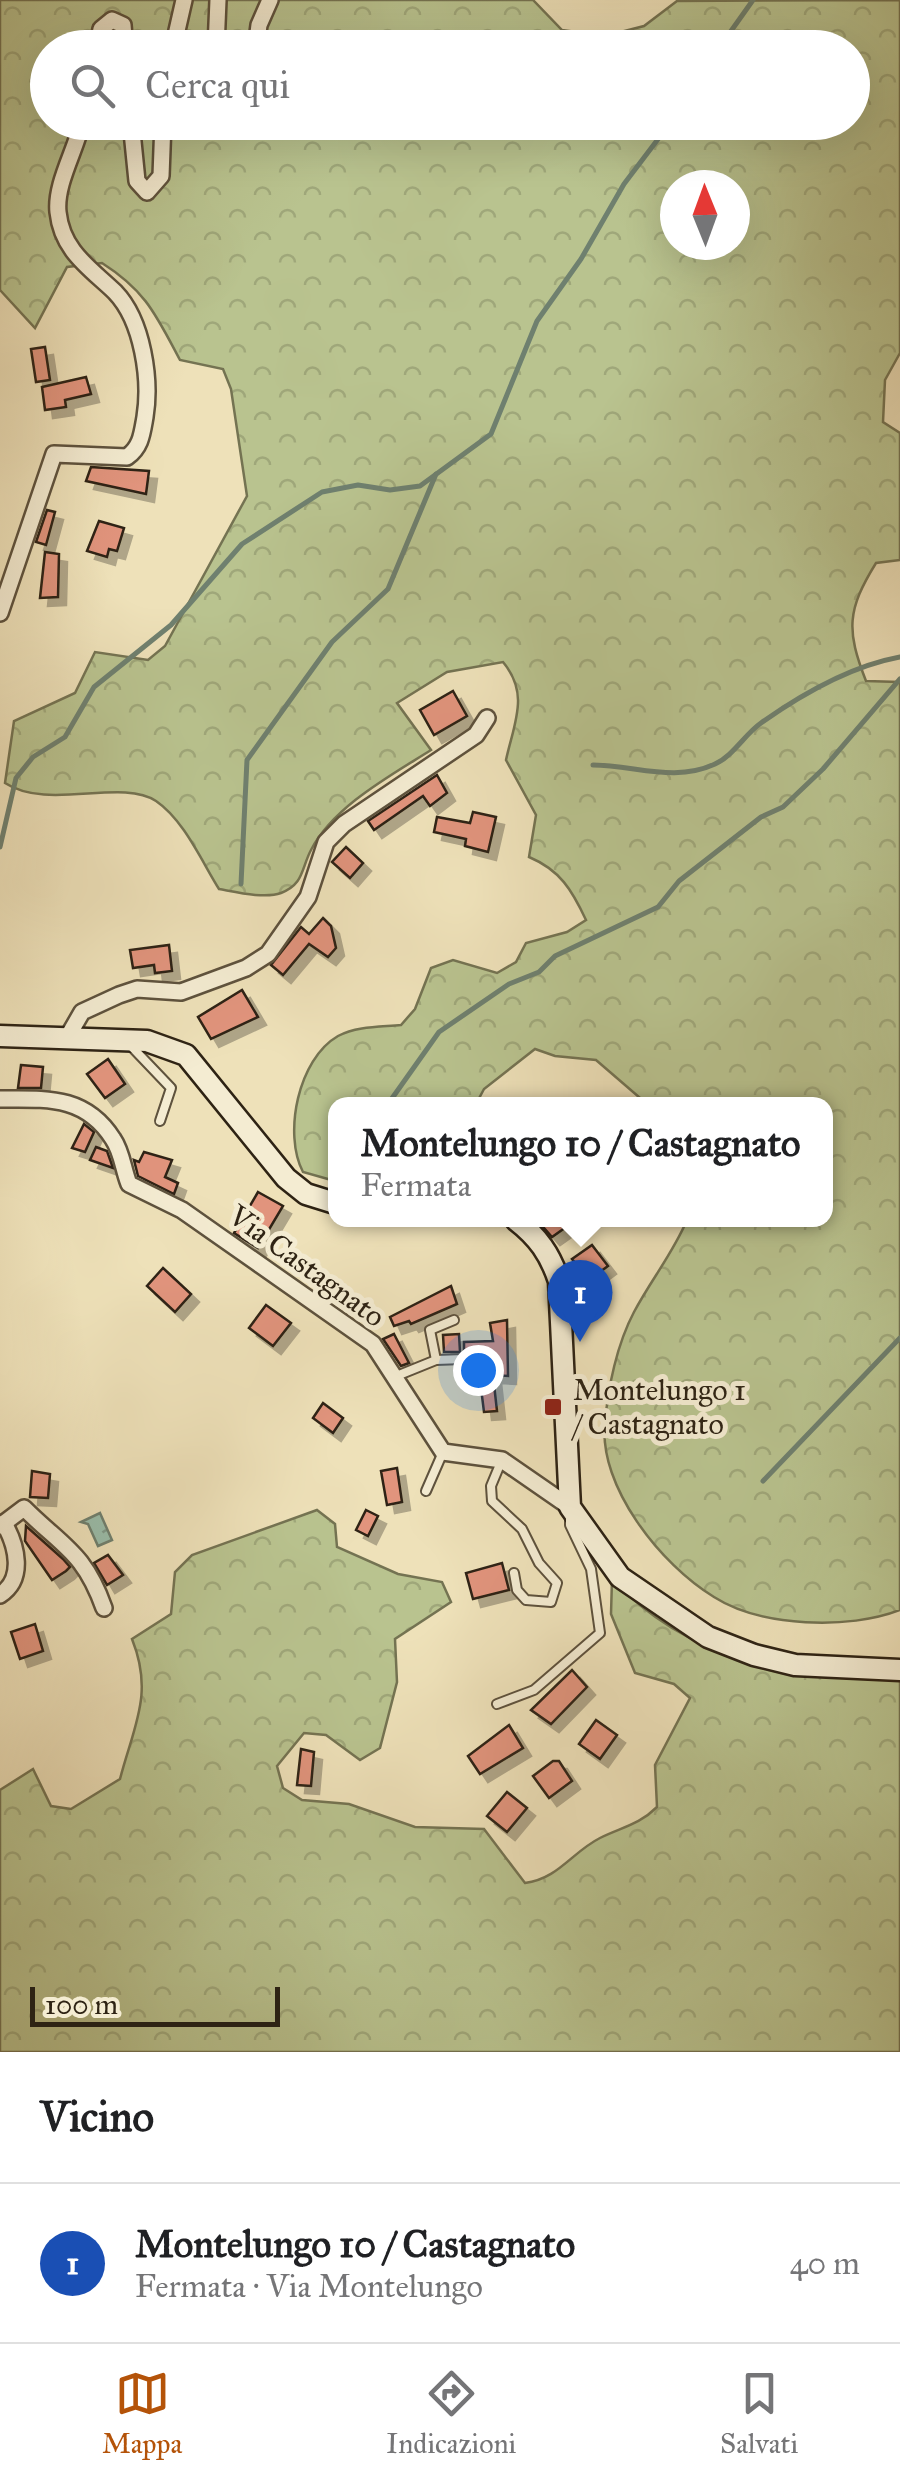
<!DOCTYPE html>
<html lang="it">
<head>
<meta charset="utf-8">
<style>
  :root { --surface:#fff; --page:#f6f6f6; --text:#202124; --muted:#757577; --line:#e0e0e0; --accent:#b45309 }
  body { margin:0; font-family:"IM FELL Great Primer",serif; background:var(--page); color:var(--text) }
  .compass { position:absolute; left:660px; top:170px; width:90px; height:90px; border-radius:50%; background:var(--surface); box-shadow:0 10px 40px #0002; rotate:359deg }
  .scale { position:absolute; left:30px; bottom:25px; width:250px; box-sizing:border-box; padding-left:10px; border:5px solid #2e2314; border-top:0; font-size:28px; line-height:35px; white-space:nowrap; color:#2e2314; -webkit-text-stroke:8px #f4ecd2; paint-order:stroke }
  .you { position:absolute; left:478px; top:1370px; width:35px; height:35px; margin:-25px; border:8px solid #fff; border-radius:50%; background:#1a73e8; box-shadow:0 0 0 15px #1a73e833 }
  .badge { display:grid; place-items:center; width:65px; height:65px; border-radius:50%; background:var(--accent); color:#fff; font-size:32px; font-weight:700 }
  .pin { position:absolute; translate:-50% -82px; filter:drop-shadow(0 2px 5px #0008) }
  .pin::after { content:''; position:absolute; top:52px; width:35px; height:30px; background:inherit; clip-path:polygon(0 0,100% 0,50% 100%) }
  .popup { position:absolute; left:328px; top:1097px; width:505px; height:130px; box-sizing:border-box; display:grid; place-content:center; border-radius:20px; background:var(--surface); filter:drop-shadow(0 2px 8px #0005); font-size:32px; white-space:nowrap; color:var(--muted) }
  .popup b { font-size:38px; color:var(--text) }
  .popup::after { content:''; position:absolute; left:50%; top:100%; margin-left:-20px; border:20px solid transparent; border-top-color:var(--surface) }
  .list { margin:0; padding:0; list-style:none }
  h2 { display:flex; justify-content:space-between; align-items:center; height:130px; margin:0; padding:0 40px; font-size:42px }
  h2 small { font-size:32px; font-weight:400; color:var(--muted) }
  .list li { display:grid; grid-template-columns:65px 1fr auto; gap:30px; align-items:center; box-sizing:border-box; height:160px; padding:0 40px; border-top:2px solid var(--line) }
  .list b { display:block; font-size:38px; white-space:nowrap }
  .list p { margin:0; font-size:32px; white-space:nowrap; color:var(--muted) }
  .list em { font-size:32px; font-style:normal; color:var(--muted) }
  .icon { flex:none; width:55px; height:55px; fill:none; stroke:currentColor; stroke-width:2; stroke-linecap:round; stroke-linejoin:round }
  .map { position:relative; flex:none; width:900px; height:2052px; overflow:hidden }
  .search { position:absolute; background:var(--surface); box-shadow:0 10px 40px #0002; left:30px; right:30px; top:30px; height:110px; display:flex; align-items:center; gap:25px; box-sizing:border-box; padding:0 35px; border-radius:55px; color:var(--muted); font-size:38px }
  .sheet { height:290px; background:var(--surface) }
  nav { display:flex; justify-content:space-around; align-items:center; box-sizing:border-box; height:140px; border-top:2px solid var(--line); background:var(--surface); font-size:28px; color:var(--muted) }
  nav a { display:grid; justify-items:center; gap:5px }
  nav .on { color:var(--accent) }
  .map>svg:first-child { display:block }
  .forest { fill:url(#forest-crowns); stroke:#747352; stroke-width:2.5; fill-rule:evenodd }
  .water { fill:url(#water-ripples); stroke:#6f806f; stroke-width:2.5 }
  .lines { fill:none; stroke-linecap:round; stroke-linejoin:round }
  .stream { stroke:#6f806f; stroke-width:5 }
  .building { fill:#e1947d; stroke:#2e2314; stroke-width:2.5; filter:url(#shadow) }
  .lane-casing { stroke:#5e523d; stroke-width:12 }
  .street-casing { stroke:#5e523d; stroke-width:20 }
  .secondary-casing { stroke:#2e2314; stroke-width:25 }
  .lane { stroke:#f4ecd2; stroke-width:8 }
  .street { stroke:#f4ecd2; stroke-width:15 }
  .secondary { stroke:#f4ecd2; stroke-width:20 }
  .poi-dot { fill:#8f2418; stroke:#f4ecd2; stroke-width:4 }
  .labels { text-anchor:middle; stroke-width:10; stroke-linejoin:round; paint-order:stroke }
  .street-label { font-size:30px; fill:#2e2314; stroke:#f4ecd2 }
  .poi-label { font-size:30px; fill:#2e2314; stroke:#f4ecd2; text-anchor:start }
</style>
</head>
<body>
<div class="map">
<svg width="900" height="2052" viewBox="0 0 900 2052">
  <defs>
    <pattern id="forest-crowns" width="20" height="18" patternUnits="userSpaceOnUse" patternTransform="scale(2.5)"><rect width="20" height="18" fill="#b9c38f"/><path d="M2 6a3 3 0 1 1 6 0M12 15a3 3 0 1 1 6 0" fill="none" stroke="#9fa77a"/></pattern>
    <pattern id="water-ripples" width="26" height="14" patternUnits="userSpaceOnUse" patternTransform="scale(2.5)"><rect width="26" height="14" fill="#9abeab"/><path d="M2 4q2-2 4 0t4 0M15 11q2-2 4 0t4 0" fill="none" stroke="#7e9a8a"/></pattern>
    <filter id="shadow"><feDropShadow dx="8" dy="8" stdDeviation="0" flood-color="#0004"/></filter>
  </defs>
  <rect width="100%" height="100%" fill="#eee1b9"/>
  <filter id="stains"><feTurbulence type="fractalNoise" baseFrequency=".002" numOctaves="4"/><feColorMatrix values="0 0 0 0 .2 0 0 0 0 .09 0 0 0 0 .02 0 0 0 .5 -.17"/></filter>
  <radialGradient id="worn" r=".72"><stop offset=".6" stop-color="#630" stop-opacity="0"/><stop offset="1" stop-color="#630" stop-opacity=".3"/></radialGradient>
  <g class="forest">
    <path d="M0,0H533L562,30L605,36L644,26L677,1L900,0V353L885,380L883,422L900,433V560L876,563C847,610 846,630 866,681L900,682V1610C849,1630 761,1627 714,1597C661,1565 598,1486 605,1423C608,1387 617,1344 634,1312C651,1280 673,1253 687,1220H825V1104H647L596,1060L555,1056L535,1049L484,1089L476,1104H335V1181L303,1172C283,1134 298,1059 338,1036C357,1026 380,1027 401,1025L415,1009L431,968L453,960L497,973L516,962L526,943L567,932L586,920C572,890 560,870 529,857L536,815L506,760C514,723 530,694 503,662L447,672L397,703L431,750C390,776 334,806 311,850C301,869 304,884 281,893C265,899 236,892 219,889C202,862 184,820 156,801C121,778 48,811 5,783L14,721L75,693L95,652L148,660L165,646L247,496L231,389L223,369L180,360C156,315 146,291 102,263L67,267L35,328L0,290ZM48,48H852V122H48ZM675,185H735V245H675Z"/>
    <path d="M317,1510L335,1524L337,1547L398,1574L442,1582L451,1602L395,1639L397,1682L380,1748L360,1760L326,1735L304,1733L277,1766L283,1788L302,1800L349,1804L415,1827L484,1829L525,1883C558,1879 572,1852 600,1838C622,1827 639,1825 657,1807L655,1765L690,1698L674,1684L635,1673L611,1614L612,1579C695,1667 787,1672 900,1680V2052H0V1790L33,1769L51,1806L71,1809L120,1779C134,1725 154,1694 132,1639L171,1614L175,1572L192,1555Z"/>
  </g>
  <path class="water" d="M100,1513L112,1540L98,1546L88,1524L81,1522Z"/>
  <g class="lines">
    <g class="stream">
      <path d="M719,48L753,0"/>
      <path d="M593,765C635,765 674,783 715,764C733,756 745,734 761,723C802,694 851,666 900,657"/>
      <path d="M0,847L16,778L33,757L65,737L94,687L171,625L242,544L322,492L358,485L390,490L420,486L491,434L537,321L581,259L624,184L671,122"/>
      <path d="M241,884L247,760L332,642L388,589L436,474"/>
      <path d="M388,1104L439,1032L509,984L539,972L555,956L658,907L679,881L761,817L783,807L823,769L900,679"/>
      <path d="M763,1481L900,1338"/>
    </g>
  </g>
  <g class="building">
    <path d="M45,347L50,380L36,382L31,349Z"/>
    <path d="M86,377L91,394L65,400L66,407L45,410L42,387Z"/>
    <path d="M91,467L149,471L146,494L86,481Z"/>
    <path d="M47,510L55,512L46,545L36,542Z"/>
    <path d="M99,521L124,528L117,551L109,549L107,557L87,551Z"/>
    <path d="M45,552L59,554L58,597L40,598Z"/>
    <path d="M453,691L467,716L434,735L420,710Z"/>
    <path d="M437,775L447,793L430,806L423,796L374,830L368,821Z"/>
    <path d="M473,812L496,817L488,852L465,846L466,839L434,832L437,817L470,823Z"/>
    <path d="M346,847L363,863L350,878L332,862Z"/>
    <path d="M323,918L331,926L336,948L328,957L309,944L283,975L271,965L301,927L309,934Z"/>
    <path d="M169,945L172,971L155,973L154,965L133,968L130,950Z"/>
    <path d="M242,990L258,1017L211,1039L198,1017Z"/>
    <path d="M108,1059L125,1084L105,1098L87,1074Z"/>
    <path d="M21,1065L43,1067L41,1088H18Z"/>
    <path d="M84,1124L94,1132L85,1152L72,1148Z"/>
    <path d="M96,1147L107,1151L113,1168L90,1160Z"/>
    <path d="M144,1152L172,1160L165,1177L178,1183L174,1194L138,1176L134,1160L139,1162Z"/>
    <path d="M258,1192L283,1206L258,1248L234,1233Z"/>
    <path d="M537,1220H576L552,1237Z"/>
    <path d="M592,1245L608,1266L589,1280L572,1259Z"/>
    <path d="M163,1268L191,1294L175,1312L147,1286Z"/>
    <path d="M451,1286L457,1304L411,1324L409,1321L394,1326L390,1317Z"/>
    <path d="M266,1305L291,1323L273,1346L249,1328Z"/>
    <path d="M507,1320L508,1376L493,1375L497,1411L484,1412L480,1380L466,1381L465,1366L492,1365L498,1357L492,1351H464V1342L493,1341L490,1323Z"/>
    <path d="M394,1334L409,1363L401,1366L383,1339Z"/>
    <path d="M459,1334L460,1352H444L443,1335Z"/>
    <path d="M323,1403L343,1418L333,1433L313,1418Z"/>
    <path d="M397,1468L402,1502L387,1505L381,1471Z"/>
    <path d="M32,1471L50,1474L48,1498L30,1497Z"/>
    <path d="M366,1510L378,1516L368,1536L356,1530Z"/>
    <path d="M26,1526L63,1559L70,1567L66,1571L52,1580L25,1541Z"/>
    <path d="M108,1555L123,1575L107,1585L94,1563Z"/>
    <path d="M502,1563L509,1590L473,1599L466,1573Z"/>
    <path d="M35,1624L43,1651L20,1659L11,1632Z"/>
    <path d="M572,1670L587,1687L551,1724L531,1710Z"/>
    <path d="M596,1720L617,1735L600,1759L579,1744Z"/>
    <path d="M509,1725L523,1748L480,1774L468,1756Z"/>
    <path d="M301,1749L314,1752L311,1786L297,1785Z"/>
    <path d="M553,1761H559L572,1781L549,1798L533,1776Z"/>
    <path d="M507,1792L527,1808L507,1832L487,1816Z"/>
  </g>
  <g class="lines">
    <g class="lane-casing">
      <g id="lane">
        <path d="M130,1045L171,1088L160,1121"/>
        <path d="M436,1360L430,1330L454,1320"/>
        <path d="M394,1377L436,1360L491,1358"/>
        <path d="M501,1462L491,1486L492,1501L522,1529L539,1563L557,1583L551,1602L526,1600L517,1590L514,1573"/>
        <path d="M426,1491L443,1452"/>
        <path d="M497,1704L534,1690L600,1633L591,1569L570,1525V1516"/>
      </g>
    </g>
    <g class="street-casing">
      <g id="street">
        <path d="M97,48L101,29L112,20L123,25L125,48"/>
        <path d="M173,48L184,0"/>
        <path d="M216,48L218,0"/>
        <path d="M256,48L259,25L270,0"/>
        <path d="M131,122L137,181L147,192L161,176L163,122"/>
        <path d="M0,613L54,454L127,457C141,447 142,434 145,417C151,380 143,321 115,292C90,268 62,251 58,212C55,184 76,150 82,122"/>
        <path d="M67,1038L82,1012L119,995L137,989L181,992L246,968L268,954L308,897L326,842L344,824L476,735L487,718"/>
        <path d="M0,1099C46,1099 85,1095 113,1139C122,1152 123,1169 129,1184L182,1210L373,1344L443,1452L502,1460L570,1507"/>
        <path d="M0,1526L24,1508C63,1547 84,1552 104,1608"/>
        <path d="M0,1595C25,1579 17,1546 4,1523"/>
      </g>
    </g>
    <g class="secondary-casing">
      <g id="secondary">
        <path d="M0,1036L147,1041L186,1055L286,1178L306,1194L335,1203"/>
        <path d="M516,1220C538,1237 550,1254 559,1281L570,1507L620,1577L708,1637L754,1655L795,1665L900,1670"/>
      </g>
    </g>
    <use href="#lane" class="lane"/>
    <use href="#street" class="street"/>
    <use href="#secondary" class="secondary"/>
  </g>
  <rect class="poi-dot" x="543" y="1397" width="20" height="20" rx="5"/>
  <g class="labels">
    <g class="street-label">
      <text transform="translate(307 1266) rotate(36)" y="10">Via Castagnato</text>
    </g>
    <g class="poi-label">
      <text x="573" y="1400">Montelungo 1<tspan x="573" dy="34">/ Castagnato</tspan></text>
    </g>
  </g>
  <rect width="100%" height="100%" filter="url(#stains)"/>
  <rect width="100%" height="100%" fill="url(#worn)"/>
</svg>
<svg class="compass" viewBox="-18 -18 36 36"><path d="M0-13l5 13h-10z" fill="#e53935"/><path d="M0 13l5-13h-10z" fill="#757577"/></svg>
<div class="scale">100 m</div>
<div class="you"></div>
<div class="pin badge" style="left:580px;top:1342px;background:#1a4fb4">1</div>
<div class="popup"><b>Montelungo 10 / Castagnato</b>Fermata</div>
<div class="search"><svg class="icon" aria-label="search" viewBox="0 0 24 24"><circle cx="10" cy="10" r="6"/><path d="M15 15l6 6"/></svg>Cerca qui</div>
</div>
<section class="sheet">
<h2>Vicino<small></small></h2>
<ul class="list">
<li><span class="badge" style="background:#1a4fb4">1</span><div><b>Montelungo 10 / Castagnato</b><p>Fermata · Via Montelungo</p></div><em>40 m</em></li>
</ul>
</section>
<nav>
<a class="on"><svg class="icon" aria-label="map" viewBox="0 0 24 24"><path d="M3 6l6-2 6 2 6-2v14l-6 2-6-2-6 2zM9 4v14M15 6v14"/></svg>Mappa</a>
<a><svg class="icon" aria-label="directions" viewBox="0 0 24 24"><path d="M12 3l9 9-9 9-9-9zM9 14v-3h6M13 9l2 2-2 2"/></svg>Indicazioni</a>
<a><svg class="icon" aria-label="saved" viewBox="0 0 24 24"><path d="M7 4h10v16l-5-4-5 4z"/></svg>Salvati</a>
</nav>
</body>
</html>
